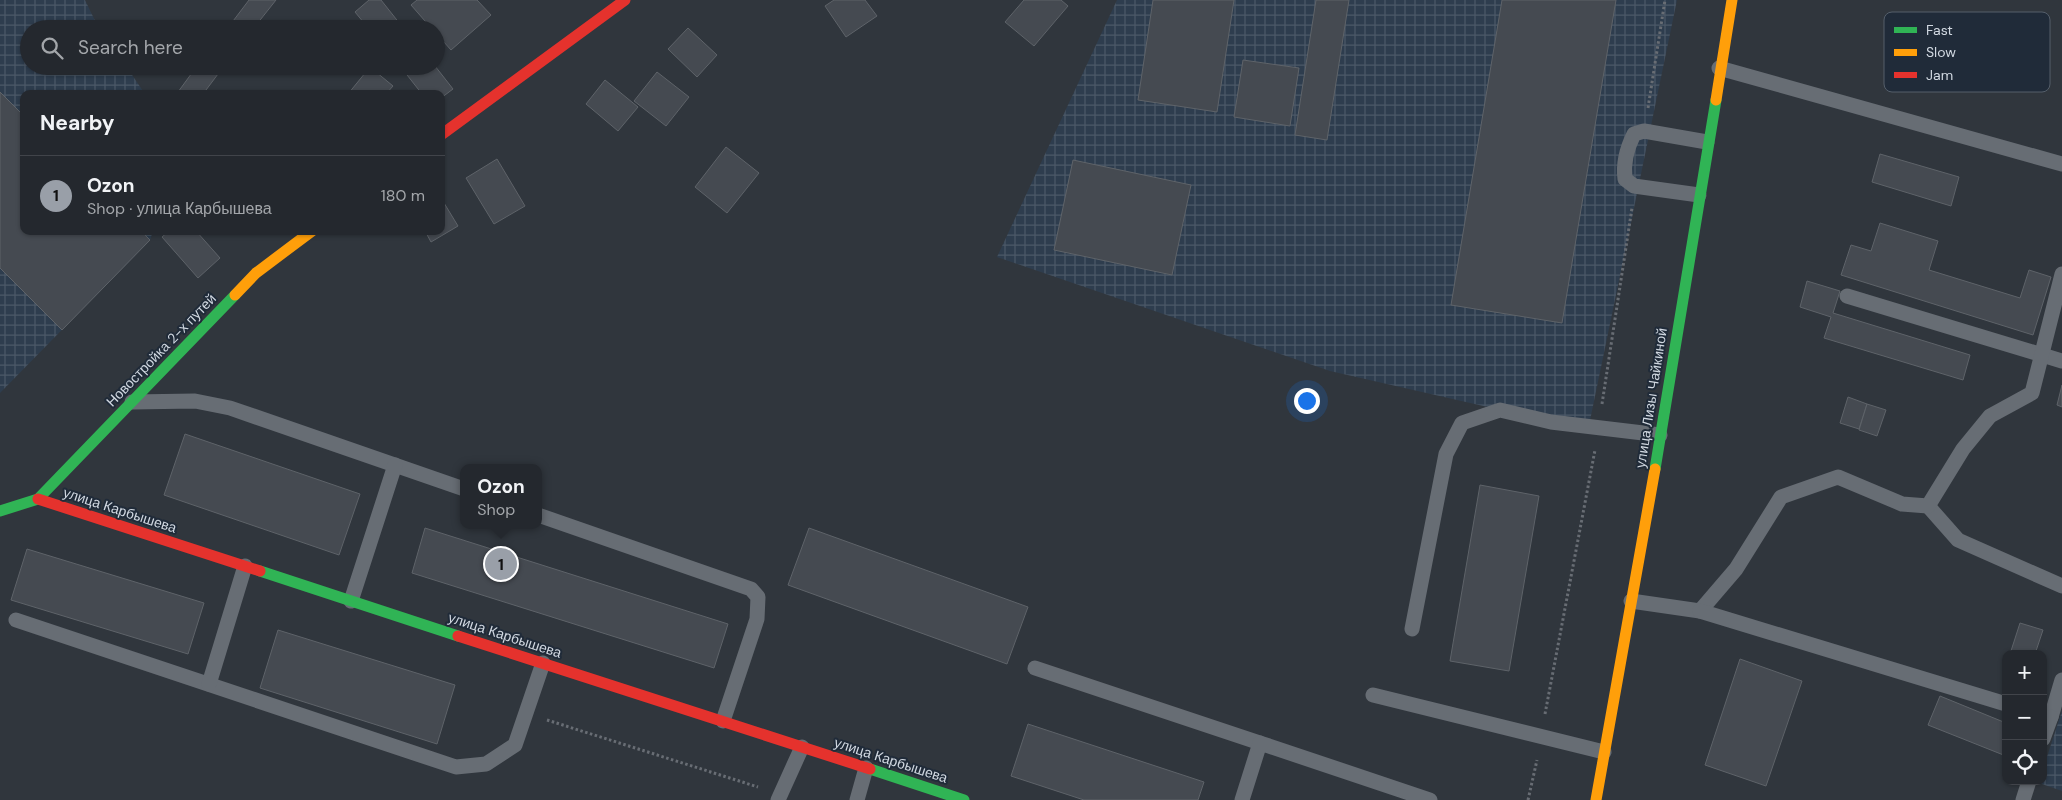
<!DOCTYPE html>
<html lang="en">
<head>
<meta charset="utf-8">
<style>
  :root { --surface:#24282e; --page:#2c3036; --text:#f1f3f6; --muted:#a3a6aa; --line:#41444a; --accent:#999fa8 }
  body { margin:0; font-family:"DM Sans",sans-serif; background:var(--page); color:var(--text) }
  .controls { position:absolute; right:15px; bottom:15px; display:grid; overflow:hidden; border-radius:10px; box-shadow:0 1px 4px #0004 }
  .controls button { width:45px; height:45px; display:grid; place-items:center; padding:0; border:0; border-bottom:1px solid var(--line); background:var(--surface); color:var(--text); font:25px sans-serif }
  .you { position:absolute; left:1306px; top:400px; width:18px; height:18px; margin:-12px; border:4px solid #fff; border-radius:50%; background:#1a73e8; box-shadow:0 0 0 8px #1a73e833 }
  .badge { display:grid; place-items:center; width:32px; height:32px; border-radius:50%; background:var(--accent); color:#111; font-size:16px; font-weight:700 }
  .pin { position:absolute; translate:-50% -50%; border:2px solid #fff; box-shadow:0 1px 5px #0006 }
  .popup { position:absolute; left:460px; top:464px; width:82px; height:65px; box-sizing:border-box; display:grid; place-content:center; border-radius:10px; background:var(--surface); filter:drop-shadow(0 1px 4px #0005); font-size:16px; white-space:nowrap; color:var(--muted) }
  .popup b { font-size:19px; color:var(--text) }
  .popup::after { content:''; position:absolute; left:50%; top:100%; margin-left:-10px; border:10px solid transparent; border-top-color:var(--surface) }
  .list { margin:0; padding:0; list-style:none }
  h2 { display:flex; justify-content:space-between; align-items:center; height:65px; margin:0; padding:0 20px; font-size:21px }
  h2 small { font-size:16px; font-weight:400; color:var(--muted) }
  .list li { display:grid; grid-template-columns:32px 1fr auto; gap:15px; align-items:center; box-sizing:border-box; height:80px; padding:0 20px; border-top:1px solid var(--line) }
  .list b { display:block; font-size:19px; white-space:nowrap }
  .list p { margin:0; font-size:16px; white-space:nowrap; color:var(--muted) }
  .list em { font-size:16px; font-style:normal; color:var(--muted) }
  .icon { flex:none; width:28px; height:28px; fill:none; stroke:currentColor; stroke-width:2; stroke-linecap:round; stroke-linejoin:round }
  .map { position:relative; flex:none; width:2062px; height:800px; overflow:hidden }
  .search { position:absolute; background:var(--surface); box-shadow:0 1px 4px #0004; left:20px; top:20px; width:425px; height:55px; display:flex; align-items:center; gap:12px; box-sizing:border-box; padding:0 18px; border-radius:28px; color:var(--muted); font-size:19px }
  .panel { position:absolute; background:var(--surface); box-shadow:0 1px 4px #0004; left:20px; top:90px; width:425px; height:145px; border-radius:10px }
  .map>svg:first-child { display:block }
  .industrial { fill:url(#industrial-grid) }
  .building { fill:#454a51; stroke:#5e6369 }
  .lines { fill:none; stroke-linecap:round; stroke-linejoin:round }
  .path { stroke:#686d74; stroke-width:3; stroke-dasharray:2.5 2.5; stroke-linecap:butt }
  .lane { stroke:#676d74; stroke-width:15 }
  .fast { stroke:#30b455; stroke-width:11 }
  .slow { stroke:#ff9f0a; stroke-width:11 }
  .jam { stroke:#e5322d; stroke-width:11 }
  .labels { text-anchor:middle; stroke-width:4; stroke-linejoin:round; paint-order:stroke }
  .street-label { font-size:14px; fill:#d1d8e1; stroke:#202b39 }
  .key { fill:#202b39; stroke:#555f6b; stroke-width:1 }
  .key-label { font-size:14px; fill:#d1d8e1 }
</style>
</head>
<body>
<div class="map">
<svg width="2062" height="800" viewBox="0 0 2062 800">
  <defs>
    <pattern id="industrial-grid" width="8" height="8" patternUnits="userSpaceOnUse" patternTransform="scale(1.25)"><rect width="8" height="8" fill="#2e3d4e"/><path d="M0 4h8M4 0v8" fill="none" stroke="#4b5867"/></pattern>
  </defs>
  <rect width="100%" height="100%" fill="#30363d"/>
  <g class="industrial">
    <path d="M0,0H85L99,29H29V66H126L145,94H24V231H153L150,240L0,393Z"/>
    <path d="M1117,0H1677L1588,430L1330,371L997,257Z"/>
    <path d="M2062,711V791L2039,783V781H2043V769Z"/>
  </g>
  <g class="building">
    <path d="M249,0H276L253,29H227Z"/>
    <path d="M369,0H381L404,29H369L355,12Z"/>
    <path d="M417,0H477L491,15L451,50L436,33V29H432L411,5Z"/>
    <path d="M834,0H865L877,16L846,37L825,6Z"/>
    <path d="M1024,0H1061L1068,6L1034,46L1005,22Z"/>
    <path d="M1153,0H1234L1217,112L1138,100Z"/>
    <path d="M1316,0H1349L1327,140L1295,135Z"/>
    <path d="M1502,0H1616L1562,323L1451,305Z"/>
    <path d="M688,28L717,55L697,77L668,49Z"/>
    <path d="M1243,60L1299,68L1290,126L1234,117Z"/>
    <path d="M197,66H224L203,94H180L178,92Z"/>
    <path d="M400,66H435L453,89L441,98V94H422Z"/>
    <path d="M370,67L393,86L386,94H348Z"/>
    <path d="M657,72L689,97L666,126L634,101Z"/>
    <path d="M605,80L638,107L618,131L586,104Z"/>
    <path d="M0,92L24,116V231H141L150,240L62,330L0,268Z"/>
    <path d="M726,147L759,173L727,213L695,187Z"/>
    <path d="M1880,154L1959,177L1951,206L1872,182Z"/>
    <path d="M497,159L525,206L494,224L466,178Z"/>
    <path d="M1073,160L1191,185L1172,275L1054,250Z"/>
    <path d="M441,198L458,226L431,242L425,231H441Z"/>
    <path d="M1880,223L1938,241L1929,270L2020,298L2029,270L2051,277L2033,335L1841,275L1851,245L1871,251Z"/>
    <path d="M169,231H196L220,258L198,278L162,237Z"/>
    <path d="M1807,281L1840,291L1833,313L1970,355L1963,380L1824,338L1831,317L1800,307Z"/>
    <path d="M2062,385V407L2057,405Z"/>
    <path d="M1848,397L1867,404L1859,429L1840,423Z"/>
    <path d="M1867,404L1886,410L1877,436L1859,430Z"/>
    <path d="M185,434L360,494L339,555L164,495Z"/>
    <path d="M1480,485L1539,496L1509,671L1450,661Z"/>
    <path d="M425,528L728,624L714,668L412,573Z"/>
    <path d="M809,528L1028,607L1007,664L788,585Z"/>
    <path d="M27,549L204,603L188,654L11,600Z"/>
    <path d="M2020,623L2043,630L2035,654H2010Z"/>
    <path d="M278,630L455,685L437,744L260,688Z"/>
    <path d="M1740,659L1802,681L1766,786L1705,765Z"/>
    <path d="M1940,696L2006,723V756L1928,725Z"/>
    <path d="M1028,724L1204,782L1198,800H1084L1011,776Z"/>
  </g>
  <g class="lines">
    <g class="path">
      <path d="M1648,108L1665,0"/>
      <path d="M1602,404L1632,208"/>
      <path d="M1545,714L1595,450"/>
      <path d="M547,720L758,787"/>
      <path d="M1528,800L1537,760"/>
    </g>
    <g class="lane">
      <path d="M1719,68L2062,164"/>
      <path d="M1699,195L1634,186L1625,179C1623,164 1627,148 1634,134L1644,131L1707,142"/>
      <path d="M1847,296L2062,361"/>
      <path d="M132,402L195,401L230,408L464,489"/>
      <path d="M1928,506L1958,540L2062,586"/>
      <path d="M538,515L751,589L758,597L757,619L723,721"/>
      <path d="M351,601L395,465"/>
      <path d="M1631,601L1700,611L1736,569L1781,497L1838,477L1902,504L1928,506L1963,449L1990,416L2032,393L2062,274"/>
      <path d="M1700,611L2006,704"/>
      <path d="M16,620L456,767L486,764L515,745L543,663"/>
      <path d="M1412,629L1446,454L1462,423L1500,410L1551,422L1660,435"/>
      <path d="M1035,668L1260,743"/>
      <path d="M209,684L245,566"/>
      <path d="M1373,695L1604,752"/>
      <path d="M2043,715L2051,717L2062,680"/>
      <path d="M2043,739L2051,717"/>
      <path d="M778,800L802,747"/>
      <path d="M857,800L866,768"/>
      <path d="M1242,800L1260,743L1430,800"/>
      <path d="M2023,800L2029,781"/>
    </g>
    <g class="fast">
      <path d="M1655,469L1716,100"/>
      <path d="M0,511L38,499L235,295"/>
      <path d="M260,571L458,636"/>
      <path d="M870,769L964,800"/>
    </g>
    <g class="slow">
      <path d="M1716,100L1732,0"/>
      <path d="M235,295L256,273L312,231"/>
      <path d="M1596,800L1655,469"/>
    </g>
    <g class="jam">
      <path d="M441,135L625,0"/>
      <path d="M38,499L260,571"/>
      <path d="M458,636L870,769"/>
    </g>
  </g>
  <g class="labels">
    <g class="street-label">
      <text transform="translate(161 350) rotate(-46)" y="5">Новостройка 2-х путей</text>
      <text transform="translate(1651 398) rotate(-81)" y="5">улица Лизы Чайкиной</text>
      <text transform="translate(120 510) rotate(18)" y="5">улица Карбышева</text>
      <text transform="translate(505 635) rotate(18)" y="5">улица Карбышева</text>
      <text transform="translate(891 760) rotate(18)" y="5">улица Карбышева</text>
    </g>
  </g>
  <rect x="1884" y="12" width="166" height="80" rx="8" class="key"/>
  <rect x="1894" y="27" width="23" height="6" fill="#30b455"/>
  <rect x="1894" y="49" width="23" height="7" fill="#ff9f0a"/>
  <rect x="1894" y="72" width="23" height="6" fill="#e5322d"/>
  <g class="key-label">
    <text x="1926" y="35">Fast</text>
    <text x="1926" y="57">Slow</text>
    <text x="1926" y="80">Jam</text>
  </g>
</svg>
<div class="controls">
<button>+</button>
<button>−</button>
<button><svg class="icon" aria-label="locate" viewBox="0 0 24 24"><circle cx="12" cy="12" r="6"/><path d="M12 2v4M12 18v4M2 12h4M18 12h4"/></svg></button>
</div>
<div class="you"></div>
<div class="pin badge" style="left:501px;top:564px">1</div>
<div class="popup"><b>Ozon</b>Shop</div>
<div class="search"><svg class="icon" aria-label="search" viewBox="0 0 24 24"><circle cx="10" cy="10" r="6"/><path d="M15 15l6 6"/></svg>Search here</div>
<section class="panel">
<h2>Nearby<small></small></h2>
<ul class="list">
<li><span class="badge">1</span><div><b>Ozon</b><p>Shop · улица Карбышева</p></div><em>180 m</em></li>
</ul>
</section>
</div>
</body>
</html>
